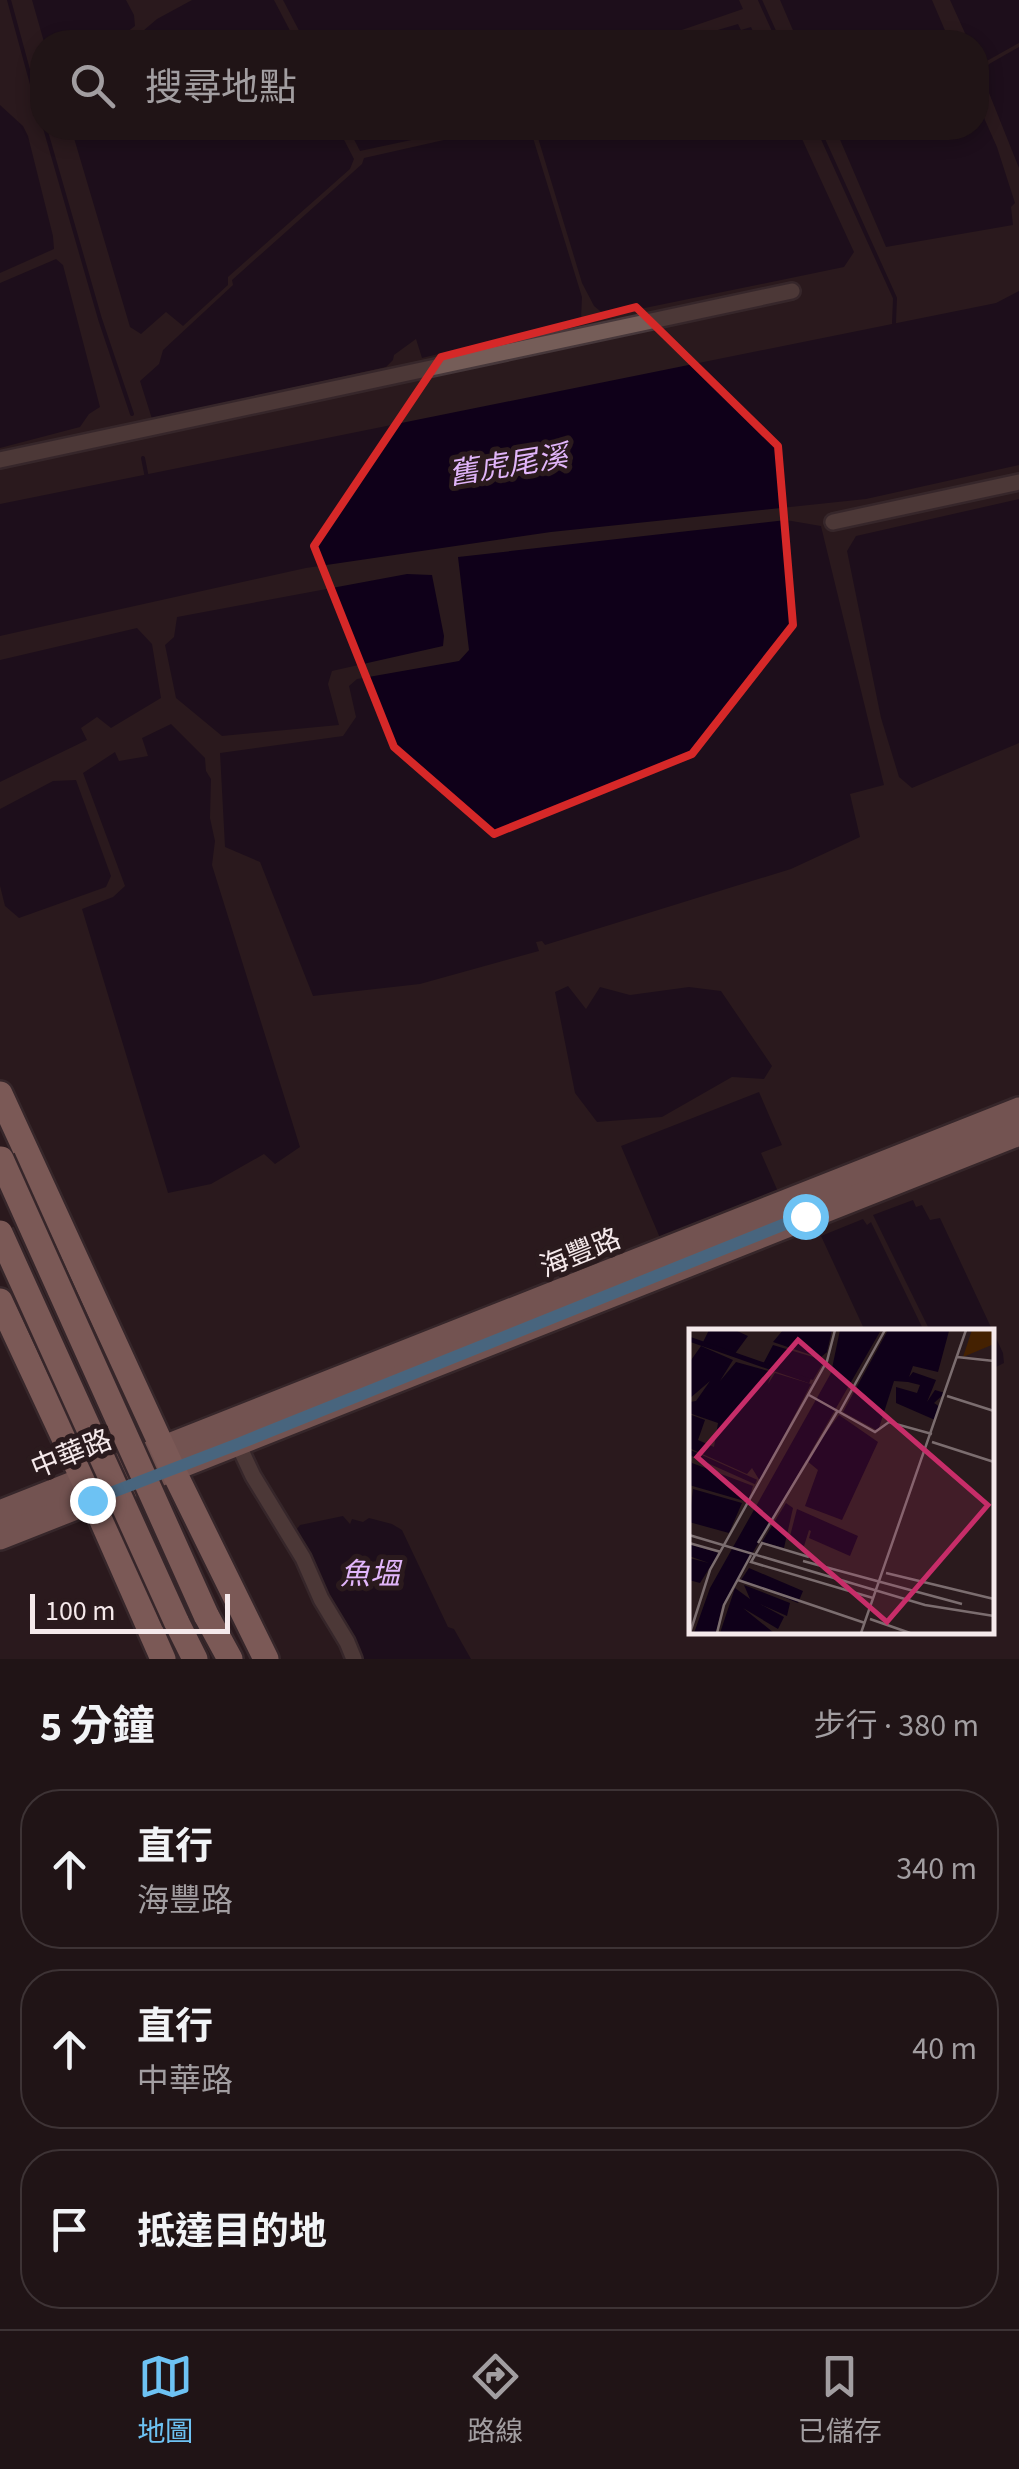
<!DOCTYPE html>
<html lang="zh-TW">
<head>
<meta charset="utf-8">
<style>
  :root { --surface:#201416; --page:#2d2123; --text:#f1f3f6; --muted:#a29ea1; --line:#3d3335; --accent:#6dc2f3 }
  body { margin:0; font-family:"Source Sans 3","Noto Sans TC",sans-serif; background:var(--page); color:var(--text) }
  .scale { position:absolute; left:30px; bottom:25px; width:200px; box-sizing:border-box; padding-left:10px; border:5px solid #f5e9eb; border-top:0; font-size:28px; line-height:35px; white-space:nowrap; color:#f5e9eb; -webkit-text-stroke:8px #2a1a1d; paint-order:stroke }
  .stop { position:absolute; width:30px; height:30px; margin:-22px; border:8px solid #6dc2f3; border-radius:50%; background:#fff }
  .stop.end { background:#6dc2f3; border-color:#fff; box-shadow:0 2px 10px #0008 }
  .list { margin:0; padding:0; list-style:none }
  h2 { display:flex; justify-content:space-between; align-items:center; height:130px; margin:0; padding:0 40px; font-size:42px }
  h2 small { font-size:32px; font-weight:400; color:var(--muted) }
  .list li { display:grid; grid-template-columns:65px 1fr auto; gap:30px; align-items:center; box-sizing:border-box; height:160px; margin:0 20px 20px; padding:0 20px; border:2px solid var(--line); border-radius:40px }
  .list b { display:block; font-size:38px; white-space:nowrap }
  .list p { margin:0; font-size:32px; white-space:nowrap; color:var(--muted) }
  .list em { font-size:32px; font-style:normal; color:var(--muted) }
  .icon { flex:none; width:55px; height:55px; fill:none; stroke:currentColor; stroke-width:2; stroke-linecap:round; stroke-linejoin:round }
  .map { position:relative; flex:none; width:1019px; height:1659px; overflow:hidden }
  .search { position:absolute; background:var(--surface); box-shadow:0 5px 15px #0003; left:30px; right:30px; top:30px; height:110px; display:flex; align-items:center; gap:25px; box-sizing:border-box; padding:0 35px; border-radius:40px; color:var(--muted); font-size:38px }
  .sheet { height:670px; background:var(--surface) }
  nav { display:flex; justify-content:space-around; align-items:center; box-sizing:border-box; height:140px; border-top:2px solid var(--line); background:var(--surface); font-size:28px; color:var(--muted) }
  nav a { display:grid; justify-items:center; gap:5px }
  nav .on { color:var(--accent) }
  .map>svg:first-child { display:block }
  .water { fill:#0f0019 }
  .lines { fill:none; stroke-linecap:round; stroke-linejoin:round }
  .stream { stroke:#0f0019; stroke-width:4 }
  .minor-casing { stroke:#46373a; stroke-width:20 }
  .primary-casing { stroke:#46373a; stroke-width:30 }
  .trunk-casing { stroke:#46373a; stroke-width:30 }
  .minor { stroke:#755d58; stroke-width:15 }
  .primary { stroke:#cd9a90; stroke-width:25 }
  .trunk { stroke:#dea69c; stroke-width:25 }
  .trunk-bridge-casing { stroke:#46373a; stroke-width:30; stroke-linecap:butt }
  .trunk-bridge { stroke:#dea69c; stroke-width:25 }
  .route { stroke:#6dc2f3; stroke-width:12 }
  .marked { fill:none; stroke:#d62828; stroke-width:8; stroke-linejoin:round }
  .labels { text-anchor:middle; stroke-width:10; stroke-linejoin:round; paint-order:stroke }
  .street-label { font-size:28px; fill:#f5e9eb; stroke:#2a1a1d }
  .water-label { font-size:30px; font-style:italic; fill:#e1b5fa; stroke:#2a1a1d }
  .inset-river { fill:none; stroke:#0f0019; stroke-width:5 }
  .inset-road { fill:none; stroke:#7b6d6f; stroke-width:2.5 }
  .view { fill:#c72d69; fill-opacity:0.15; stroke:#c72d69; stroke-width:5 }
  .inset-edge { fill:none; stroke:#f5e9eb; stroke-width:5 }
</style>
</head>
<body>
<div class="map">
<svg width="1019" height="1659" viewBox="0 0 1019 1659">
  <rect width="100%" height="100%" fill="#2a1a1d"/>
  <g class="water">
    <path d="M32,0H126L134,15L135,26L114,42H44Z"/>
    <path d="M192,0H274L296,42H130L157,19Z"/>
    <path d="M283,0H739L743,9L647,42H305Z"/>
    <path d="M780,0H932L950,42H798Z"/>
    <path d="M950,0H1019V43L985,62L977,55L976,42H969Z"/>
    <path d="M738,24L741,30L751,27L758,42H677Z"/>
    <path d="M1019,47V168L981,73L989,64Z"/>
    <path d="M977,102L997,147L1015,203L1011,207L1013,225L886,247L835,128H976Z"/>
    <path d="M0,105L23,126L28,136L53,236L54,249L0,273Z"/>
    <path d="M71,128H338L354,159L350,169L228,277V285L183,326L166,312L141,334L130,327Z"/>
    <path d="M348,128H468L360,151Z"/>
    <path d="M497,128H530L582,297L581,320L422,358L416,339L394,355L393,360L386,367L152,419L140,381L159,364L163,350L233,285L232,280L362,164L364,158Z"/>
    <path d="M535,128H797L854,252L844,267L606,316L594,306L582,283Z"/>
    <path d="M56,259L63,265L100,407L89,414L80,427L0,448V283Z"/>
    <path d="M1019,291V465L866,499L551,532L306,568L0,636V504L996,303Z"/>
    <path d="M1019,499V743L912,788L899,777L881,718L847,551L856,536Z"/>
    <path d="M786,520L821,526L884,785L850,794L860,837L791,869L545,945L542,941L536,942L539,951L420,984L313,996L260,862L225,847L220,753L343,736L356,717L349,686L357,679L459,661L469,650L458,557Z"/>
    <path d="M407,574L432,575L444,636L443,646L332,671L328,684L339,725L222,736L176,698L165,645L174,637L177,617Z"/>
    <path d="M137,628L152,644L161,698L111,728L97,717L81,728L87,740L0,782V660Z"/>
    <path d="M171,724L205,758L206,771L211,779L210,818L215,841L212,865L300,1147L275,1164L264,1154L211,1184L168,1193L82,909L113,897L125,886L83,773L115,752L119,761L148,756L142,738Z"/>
    <path d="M76,780L111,876L106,887L19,918L5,906L0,886V809L53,781Z"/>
    <path d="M568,986L586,1009L600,987L630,995L689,987L721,991L772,1066L764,1079L732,1077L662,1117L597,1122L575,1093L555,992Z"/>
    <path d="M759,1092L782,1145L761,1153L783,1203L663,1245L621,1146Z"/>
    <path d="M913,1200L916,1207L922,1205L930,1220L940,1218L1003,1353L1004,1363L992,1369V1332L930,1331L873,1215Z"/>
    <path d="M863,1219L867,1225L871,1222L924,1331H865L821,1236Z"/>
    <path d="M343,1516L350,1524L352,1519L363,1522L369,1518L392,1524L402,1530L448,1627L454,1629L471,1659H362L327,1597L296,1530L300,1525Z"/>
  </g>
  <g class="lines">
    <g class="stream">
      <path d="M9,0L42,121"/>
      <path d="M760,0L779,42"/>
      <path d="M45,128L100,319L132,414"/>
      <path d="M818,128L895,298L894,323"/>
      <path d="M143,458L147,478"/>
    </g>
    <g class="minor-casing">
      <g id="minor">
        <path d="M0,460L792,291"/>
        <path d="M833,522L1019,482"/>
        <path d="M238,1444L253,1476L303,1558L321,1599L347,1642L354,1659"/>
      </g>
    </g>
    <g class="primary-casing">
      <g id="primary">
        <path d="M0,1513L1019,1110"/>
        <path d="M0,1537L1019,1133"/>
      </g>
    </g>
    <g class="trunk-casing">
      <g id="trunk">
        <path d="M0,1094L172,1468L266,1659"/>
        <path d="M0,1301L93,1500L163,1659"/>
        <path d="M206,1615L230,1659"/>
        <path d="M176,1621L195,1659"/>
      </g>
    </g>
    <use href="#minor" class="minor"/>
    <use href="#primary" class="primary"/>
    <use href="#trunk" class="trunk"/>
    <g class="trunk-bridge-casing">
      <g id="trunk-bridge">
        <path d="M1,1159L206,1615"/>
        <path d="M0,1233L176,1621"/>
      </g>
    </g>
    <use href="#trunk-bridge" class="trunk-bridge"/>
  </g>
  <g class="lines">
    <path class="route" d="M92,1500L238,1444L805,1216"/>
  </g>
  <path d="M0 0H1019V1659H0ZM636,307L778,446L793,625L692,754L494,834L394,747L314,546L441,357Z" fill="#2a1a1d" fill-opacity=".55" fill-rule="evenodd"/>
  <path class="marked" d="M636,307L778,446L793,625L692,754L494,834L394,747L314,546L441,357Z"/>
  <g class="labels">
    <g class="street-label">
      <text transform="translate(580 1252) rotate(-22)" y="10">海豐路</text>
      <text transform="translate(71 1453) rotate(-22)" y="10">中華路</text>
    </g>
    <g class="water-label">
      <text transform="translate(508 465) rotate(-9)" y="10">舊虎尾溪</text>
      <text x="370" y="1584">魚塭</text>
    </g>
  </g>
  <g transform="translate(689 1329)">
    <rect width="305" height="305" fill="#2a1a1d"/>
    <path d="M283,1H305V15L274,28Z" fill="#442101"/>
    <path d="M20,1H46L59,7L45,26L14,13ZM94,1H143L138,23L131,29L84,13ZM151,1H192L33,277L27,304H5L21,259L142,44ZM199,1L260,2L249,43L224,37L220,48L224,43L247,51L238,73L246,61L256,64L245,74L251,78L246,91L207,74V58L228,64L231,56L219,53L205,52L189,102L154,83ZM84,16L124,28L134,34L124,51L74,35ZM12,17L44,31L31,52L47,33L83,43L79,55L86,44L122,55L71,152L63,139L58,145L0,119V85L16,91L9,111L25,118L29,94L0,84V73L7,72L21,52L0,70V34ZM150,86L189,113L153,191L116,177L129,141L117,131ZM0,126L3,134L64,157L59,173L0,156ZM4,160L53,174L40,204L0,193ZM97,174L104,179L95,219L73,213ZM108,180L169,207L161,227L120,209L122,202L120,201L115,217L100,211ZM0,215L30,224L11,254L0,251V229L20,234L0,227ZM60,239L114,262L109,274L52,251ZM55,256L101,274L98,287L71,275L95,288L89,300L54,279L85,304H31L46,259L61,270Z" fill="#0f0019"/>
    <path class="inset-river" d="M0,10L121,52M0,123L67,153"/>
    <path class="inset-road" d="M268,28L305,32M120,66L186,103L200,93L243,105M258,67L305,82M150,84L196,1M243,113L305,133M0,206L236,276L305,287M0,214L32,223M69,214L148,83M120,228L73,214L62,233L184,269M114,232L273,275M197,244L305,270M49,251L176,294M181,290L221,304M1,304L21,241L138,32L146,1M28,304L35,276L62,226M172,304L277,1"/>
    <path class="view" d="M109,11L299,176L198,293L8,128Z"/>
    <rect width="305" height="305" class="inset-edge"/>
  </g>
</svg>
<div class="scale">100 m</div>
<div class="stop" style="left:805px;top:1216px"></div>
<div class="stop end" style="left:92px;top:1500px"></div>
<div class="search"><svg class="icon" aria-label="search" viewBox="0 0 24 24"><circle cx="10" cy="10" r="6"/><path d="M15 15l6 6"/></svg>搜尋地點</div>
</div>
<section class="sheet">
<h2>5 分鐘<small>步行 · 380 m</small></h2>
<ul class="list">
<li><svg class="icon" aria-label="ahead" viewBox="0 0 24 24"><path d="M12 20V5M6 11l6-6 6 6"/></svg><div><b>直行</b><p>海豐路</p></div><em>340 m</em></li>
<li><svg class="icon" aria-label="ahead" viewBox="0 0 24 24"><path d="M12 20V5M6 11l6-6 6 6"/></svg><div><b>直行</b><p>中華路</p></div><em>40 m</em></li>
<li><svg class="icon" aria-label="arrive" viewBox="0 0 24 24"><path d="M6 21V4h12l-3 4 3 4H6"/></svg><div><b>抵達目的地</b></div></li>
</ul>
</section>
<nav>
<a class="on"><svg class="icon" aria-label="map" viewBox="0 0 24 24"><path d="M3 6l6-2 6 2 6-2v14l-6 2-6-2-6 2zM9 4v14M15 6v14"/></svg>地圖</a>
<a><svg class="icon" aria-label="directions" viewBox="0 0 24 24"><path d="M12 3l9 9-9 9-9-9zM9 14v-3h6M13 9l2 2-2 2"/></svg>路線</a>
<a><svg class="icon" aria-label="saved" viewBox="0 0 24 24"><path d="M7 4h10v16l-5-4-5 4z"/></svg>已儲存</a>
</nav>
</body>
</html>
